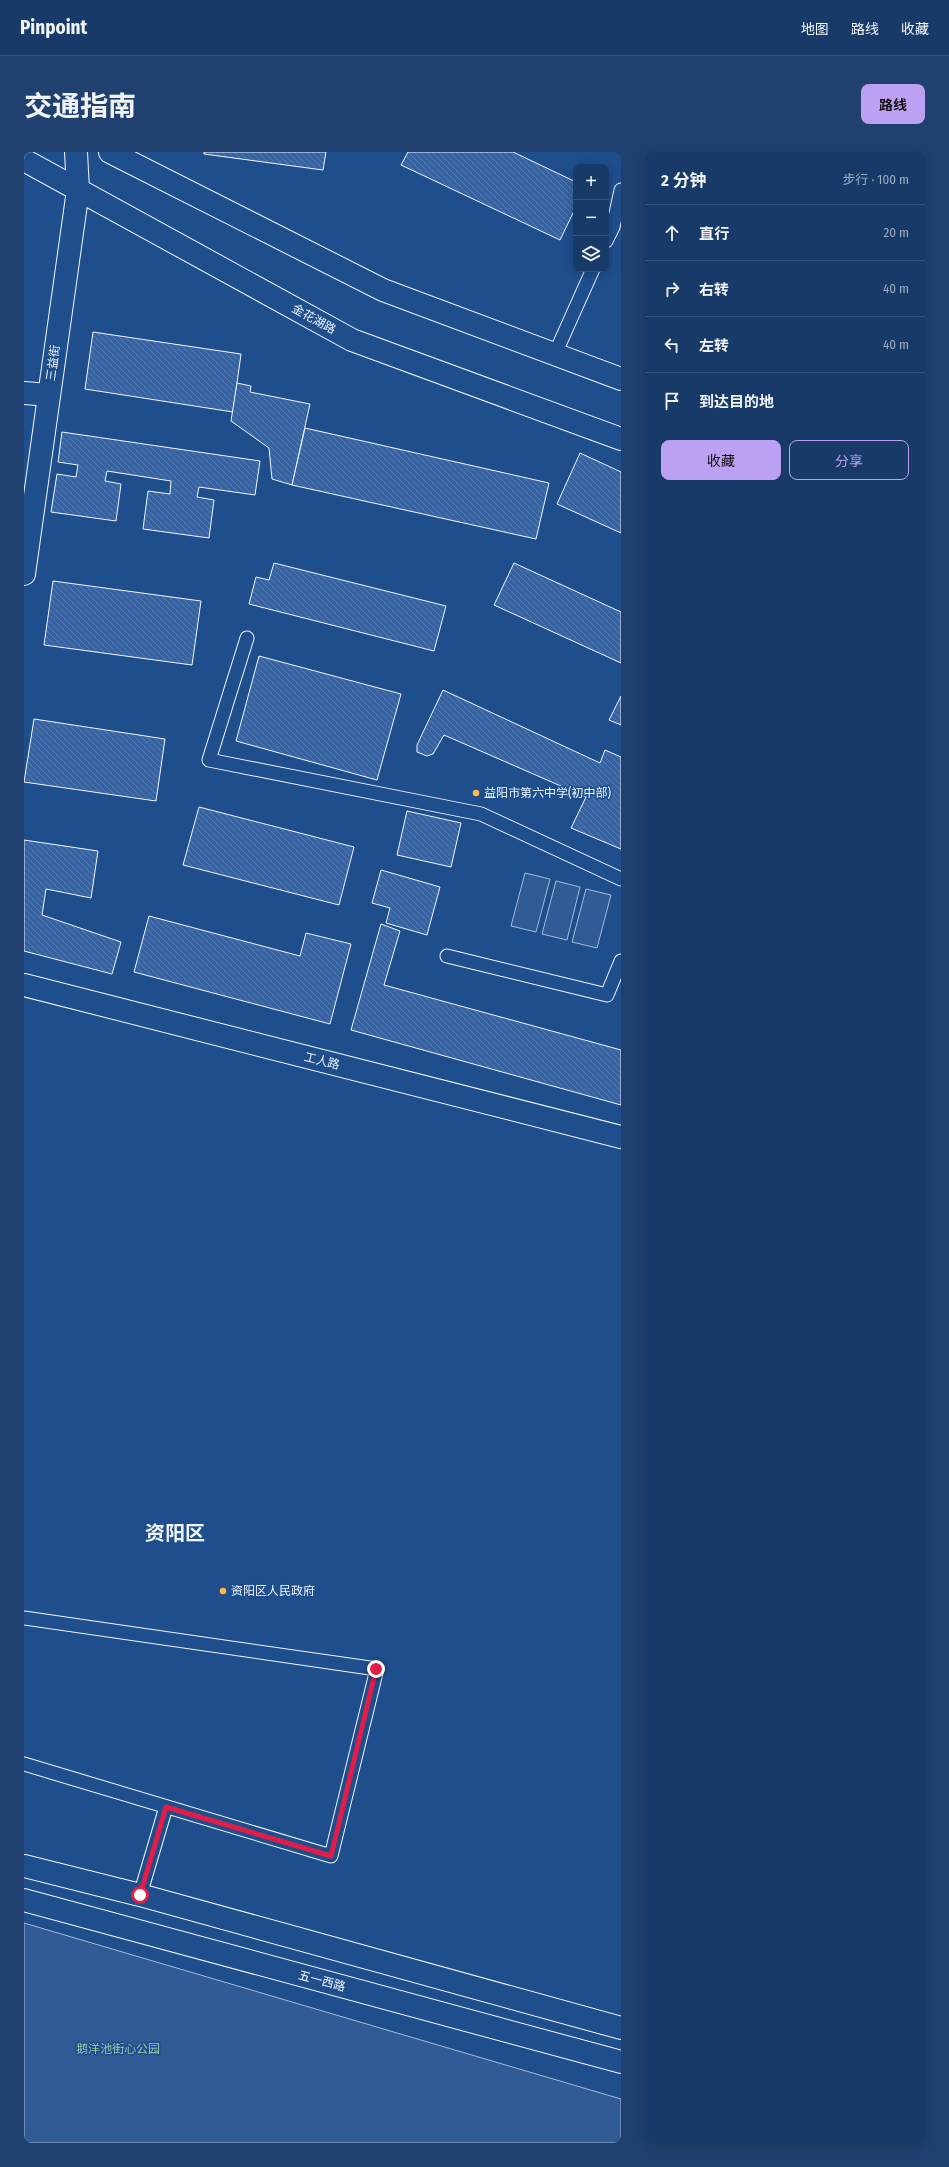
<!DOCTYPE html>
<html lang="zh">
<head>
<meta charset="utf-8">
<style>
  :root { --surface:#173a69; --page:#20416f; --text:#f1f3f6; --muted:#9eadc0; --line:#36547d; --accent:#bca0f2 }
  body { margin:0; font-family:"Fira Sans Condensed","Noto Sans SC",sans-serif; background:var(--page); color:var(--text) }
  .controls { position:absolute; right:12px; top:12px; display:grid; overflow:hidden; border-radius:8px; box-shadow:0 2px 10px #0003 }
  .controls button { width:36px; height:36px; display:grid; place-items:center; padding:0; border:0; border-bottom:1px solid var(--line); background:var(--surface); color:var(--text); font:20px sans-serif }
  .stop { position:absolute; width:12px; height:12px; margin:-9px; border:3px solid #e11d48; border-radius:50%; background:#fff }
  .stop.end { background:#e11d48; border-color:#fff; box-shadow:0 1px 4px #0008 }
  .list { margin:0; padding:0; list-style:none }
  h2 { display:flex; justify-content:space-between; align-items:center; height:52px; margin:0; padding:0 16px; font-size:17px }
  h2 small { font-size:13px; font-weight:400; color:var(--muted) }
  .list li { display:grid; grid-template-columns:26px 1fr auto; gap:12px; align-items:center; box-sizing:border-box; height:56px; padding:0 16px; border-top:1px solid var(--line) }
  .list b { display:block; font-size:15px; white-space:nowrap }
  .list em { font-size:13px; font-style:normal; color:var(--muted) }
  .actions { display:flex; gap:8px; padding:12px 16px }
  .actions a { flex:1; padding:9px 0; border:1px solid var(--accent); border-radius:8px; text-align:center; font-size:14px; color:var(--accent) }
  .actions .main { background:var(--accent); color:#111 }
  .icon { flex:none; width:22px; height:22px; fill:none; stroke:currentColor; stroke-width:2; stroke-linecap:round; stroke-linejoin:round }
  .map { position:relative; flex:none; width:597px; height:1991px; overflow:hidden; border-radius:8px }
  header { display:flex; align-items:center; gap:24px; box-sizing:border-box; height:56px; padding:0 20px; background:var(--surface); border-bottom:1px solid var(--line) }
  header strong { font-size:19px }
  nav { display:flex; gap:22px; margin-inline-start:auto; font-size:14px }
  .intro { display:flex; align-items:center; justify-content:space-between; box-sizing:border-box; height:96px; padding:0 24px }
  h1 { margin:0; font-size:28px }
  .button { padding:10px 18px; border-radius:8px; background:var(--accent); color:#111; font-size:14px; font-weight:700 }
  main { display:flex; gap:24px; padding:0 24px }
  aside { flex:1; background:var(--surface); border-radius:8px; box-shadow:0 2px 10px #0003 }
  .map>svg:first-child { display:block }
  .built { fill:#305b95; stroke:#a8bbd7 }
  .building { fill:url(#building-back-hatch); stroke:#f2f6ff }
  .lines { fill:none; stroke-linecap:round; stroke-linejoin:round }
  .lane-casing { stroke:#f2f6ff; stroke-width:15 }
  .street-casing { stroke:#f2f6ff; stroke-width:24 }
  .secondary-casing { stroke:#f2f6ff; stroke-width:24 }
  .lane { stroke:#1f4e8c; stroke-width:13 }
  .street { stroke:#1f4e8c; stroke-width:22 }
  .secondary { stroke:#1f4e8c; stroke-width:22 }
  .route { stroke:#e11d48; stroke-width:5 }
  .poi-dot { fill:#ffb74d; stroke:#1f4e8c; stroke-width:1.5 }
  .labels { text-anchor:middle; stroke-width:3; stroke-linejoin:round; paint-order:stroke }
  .street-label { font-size:12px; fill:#f2f6ff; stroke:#1f4e8c }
  .poi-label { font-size:12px; fill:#f2f6ff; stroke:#1f4e8c; text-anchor:start }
  .park-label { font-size:12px; fill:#97c8a6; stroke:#1f4e8c }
  .town-label { font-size:20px; font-weight:bold; fill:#f2f6ff; stroke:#1f4e8c }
</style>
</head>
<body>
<header>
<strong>Pinpoint</strong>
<nav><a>地图</a><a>路线</a><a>收藏</a></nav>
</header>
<div class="intro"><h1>交通指南</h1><a class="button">路线</a></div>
<main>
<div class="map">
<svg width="597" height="1991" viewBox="0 0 597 1991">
  <defs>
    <pattern id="building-back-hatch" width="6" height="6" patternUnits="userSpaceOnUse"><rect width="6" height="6" fill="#3563a3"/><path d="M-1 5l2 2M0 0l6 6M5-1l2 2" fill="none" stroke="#537ab1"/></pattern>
  </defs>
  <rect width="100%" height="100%" fill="#1f4e8c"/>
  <g class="built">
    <path d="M501,721L526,727L512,780L487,774Z"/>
    <path d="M532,729L556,735L543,788L518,782Z"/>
    <path d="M562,737L587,743L573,796L548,790Z"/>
    <path d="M0,1771L597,1947V1991H0Z"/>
  </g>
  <g class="building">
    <path d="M180,0H302L299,18L180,2Z"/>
    <path d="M384,0H489L552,30V55L536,88L377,13Z"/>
    <path d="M69,180L217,202L209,260L61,237Z"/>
    <path d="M213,231L227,234L226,240L286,252L268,333L248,327L245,296L207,269Z"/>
    <path d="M281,276L525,331L512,387L268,333Z"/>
    <path d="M38,280L236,309L231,343L175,335L173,345L190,348L185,386L119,377L124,339L146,342L147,329L83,319L81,329L97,332L92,369L27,360L33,322L52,325L54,313L34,310Z"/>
    <path d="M556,301L597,320V381L533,352Z"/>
    <path d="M250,411L422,454L410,499L225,452L232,425L245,428Z"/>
    <path d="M490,411L597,460V511L470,453Z"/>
    <path d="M29,429L177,449L168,513L20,493Z"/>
    <path d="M235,504L377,542L353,628L212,589Z"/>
    <path d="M419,538L576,611L581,598L597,605V697L547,676L562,645L420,583L409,602L403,604L393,600V593Z"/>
    <path d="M597,544V573L585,568Z"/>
    <path d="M10,567L141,587L132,649L0,630Z"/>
    <path d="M175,655L330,695L315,753L159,713Z"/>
    <path d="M383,659L437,671L427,715L373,703Z"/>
    <path d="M0,688L74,699L67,746L22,737L18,763L97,790L88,822L0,799Z"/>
    <path d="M357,718L416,735L403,783L362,771L366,756L348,751Z"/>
    <path d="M125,764L276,804L282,781L327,792L306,872L110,820Z"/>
    <path d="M357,772L376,779L360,833L597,898V953L327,878Z"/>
  </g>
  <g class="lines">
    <g class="lane-casing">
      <g id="lane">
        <path d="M582,89L589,75L597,38"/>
        <path d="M531,202L569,117"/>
        <path d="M223,486L185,608L457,662L597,727"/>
        <path d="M423,804L583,843L597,809"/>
        <path d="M0,1466L353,1517L307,1704L0,1612"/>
        <path d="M116,1743L142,1655"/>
      </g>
    </g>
    <g class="street-casing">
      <path id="street" d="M0,241L25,243"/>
    </g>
    <g class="secondary-casing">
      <g id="secondary">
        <path d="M86,0L359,138L597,227"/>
        <path d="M0,8L328,188L597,287"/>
        <path d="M0,422L54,38L52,0"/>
        <path d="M0,833L597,985"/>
        <path d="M0,1714L116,1743L597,1876"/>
        <path d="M0,1748L597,1910"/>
      </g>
    </g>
    <use href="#lane" class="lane"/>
    <use href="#street" class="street"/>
    <use href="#secondary" class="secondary"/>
  </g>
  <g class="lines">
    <path class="route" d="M116,1743L142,1655L307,1704L352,1517"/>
  </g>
  <g class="poi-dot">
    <circle cx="452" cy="641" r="4"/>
    <circle cx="199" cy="1439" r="4"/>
  </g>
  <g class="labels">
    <g class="street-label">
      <text transform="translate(290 167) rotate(29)" y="4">金花湖路</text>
      <text transform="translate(29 211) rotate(-82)" y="4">三益街</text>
      <text transform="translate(298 909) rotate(14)" y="4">工人路</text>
      <text transform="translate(298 1829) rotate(15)" y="4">五一西路</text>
    </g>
    <g class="poi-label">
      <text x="460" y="645">益阳市第六中学(初中部)</text>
      <text x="207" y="1443">资阳区人民政府</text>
    </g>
    <g class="park-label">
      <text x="94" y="1901">鹅洋池街心公园</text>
    </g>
    <g class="town-label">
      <text x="151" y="1388">资阳区</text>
    </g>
  </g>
</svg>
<div class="controls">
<button>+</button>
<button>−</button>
<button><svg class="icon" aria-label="layers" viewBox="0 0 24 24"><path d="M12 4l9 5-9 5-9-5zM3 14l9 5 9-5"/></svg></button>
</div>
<div class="stop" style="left:116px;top:1743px"></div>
<div class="stop end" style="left:352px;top:1517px"></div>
</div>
<aside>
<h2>2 分钟<small>步行 · 100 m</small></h2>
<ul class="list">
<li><svg class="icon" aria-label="ahead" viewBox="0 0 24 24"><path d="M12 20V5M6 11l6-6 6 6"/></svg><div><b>直行</b></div><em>20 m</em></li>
<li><svg class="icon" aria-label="right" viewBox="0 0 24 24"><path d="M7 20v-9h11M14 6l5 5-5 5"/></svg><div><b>右转</b></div><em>40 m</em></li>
<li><svg class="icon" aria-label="left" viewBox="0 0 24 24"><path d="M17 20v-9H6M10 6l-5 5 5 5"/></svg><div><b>左转</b></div><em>40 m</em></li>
<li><svg class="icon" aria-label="arrive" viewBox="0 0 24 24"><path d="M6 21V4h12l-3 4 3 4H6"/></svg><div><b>到达目的地</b></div></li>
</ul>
<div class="actions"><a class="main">收藏</a><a>分享</a></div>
</aside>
</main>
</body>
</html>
